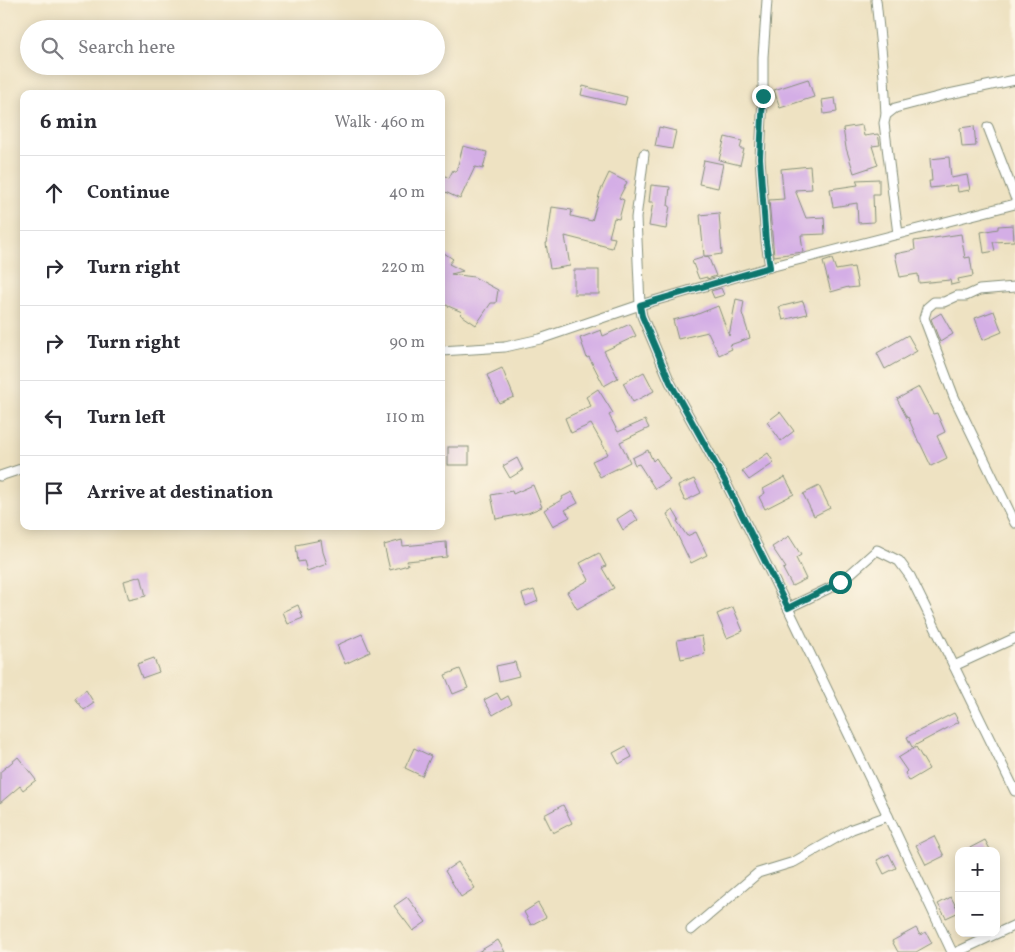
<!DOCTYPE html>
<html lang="en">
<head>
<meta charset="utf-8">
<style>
  :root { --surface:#fff; --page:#f7f7f7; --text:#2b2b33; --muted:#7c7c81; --line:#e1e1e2 }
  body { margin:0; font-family:Vollkorn,serif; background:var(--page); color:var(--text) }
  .controls { position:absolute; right:15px; bottom:15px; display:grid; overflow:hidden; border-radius:10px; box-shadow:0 2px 12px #0003 }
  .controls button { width:45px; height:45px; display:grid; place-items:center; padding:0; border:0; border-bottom:1px solid var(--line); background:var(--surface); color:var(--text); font:25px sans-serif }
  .stop { position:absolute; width:15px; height:15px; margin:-11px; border:4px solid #0f766e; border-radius:50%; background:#fff }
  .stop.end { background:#0f766e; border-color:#fff; box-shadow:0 1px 5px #0008 }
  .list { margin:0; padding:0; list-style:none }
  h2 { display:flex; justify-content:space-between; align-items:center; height:65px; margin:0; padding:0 20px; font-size:21px }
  h2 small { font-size:16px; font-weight:400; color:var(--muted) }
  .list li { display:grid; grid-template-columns:32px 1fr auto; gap:15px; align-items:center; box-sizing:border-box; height:75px; padding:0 20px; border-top:1px solid var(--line) }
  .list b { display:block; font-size:19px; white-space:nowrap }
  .list em { font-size:16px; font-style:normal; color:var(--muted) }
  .icon { flex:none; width:28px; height:28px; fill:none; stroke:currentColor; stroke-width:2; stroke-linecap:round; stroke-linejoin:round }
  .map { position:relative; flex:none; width:1015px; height:952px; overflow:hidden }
  .search { position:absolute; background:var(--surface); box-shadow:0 2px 12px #0003; left:20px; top:20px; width:425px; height:55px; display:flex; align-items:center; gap:12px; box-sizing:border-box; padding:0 18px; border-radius:28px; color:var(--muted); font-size:19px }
  .panel { position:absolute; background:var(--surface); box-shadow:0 2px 12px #0003; left:20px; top:90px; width:425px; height:440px; border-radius:10px }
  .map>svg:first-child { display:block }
  .building { fill:#d4aee6 }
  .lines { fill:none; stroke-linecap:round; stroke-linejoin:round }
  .street-casing { stroke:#86907b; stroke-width:11 }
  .street { stroke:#fff; stroke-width:9 }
  .route { stroke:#0f766e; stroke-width:6 }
</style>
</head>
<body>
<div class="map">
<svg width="1015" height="952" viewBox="0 0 1015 952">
  <rect width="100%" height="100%" fill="#fcf5e5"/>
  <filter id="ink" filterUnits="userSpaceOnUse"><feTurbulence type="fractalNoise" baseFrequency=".02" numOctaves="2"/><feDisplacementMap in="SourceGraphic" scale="10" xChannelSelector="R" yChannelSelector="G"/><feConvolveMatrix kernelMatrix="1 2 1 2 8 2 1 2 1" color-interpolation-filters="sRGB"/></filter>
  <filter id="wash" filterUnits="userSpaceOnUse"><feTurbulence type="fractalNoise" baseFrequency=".0096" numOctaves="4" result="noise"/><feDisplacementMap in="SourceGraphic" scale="20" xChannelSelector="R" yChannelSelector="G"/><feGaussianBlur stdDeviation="1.12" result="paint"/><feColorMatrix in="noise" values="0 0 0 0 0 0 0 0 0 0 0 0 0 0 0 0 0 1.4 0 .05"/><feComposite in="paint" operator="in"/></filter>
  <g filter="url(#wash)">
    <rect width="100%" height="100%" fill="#eee2c2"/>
    <g id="blocks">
      <g class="building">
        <path d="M808,79L814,97L780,108L774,90Z"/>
        <path d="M583,86L627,97L625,105L581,95Z"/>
        <path d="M835,98L837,112L824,114L822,100Z"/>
        <path d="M862,125L864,136L878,134L880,145L872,146L878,165L854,173L846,148L843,128Z"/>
        <path d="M974,126L976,146L962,147L960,128Z"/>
        <path d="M659,127L676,131L672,149L655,146Z"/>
        <path d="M725,137L742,141L740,149H744L740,165L719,160Z"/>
        <path d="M463,146L487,152L483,169L475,167L460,199L441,190V174L449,178L453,170L456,172Z"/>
        <path d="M949,157L951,178L967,175L970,190L958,192L957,185L930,188L929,181H932L930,159Z"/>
        <path d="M704,160L723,164L718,188L699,184Z"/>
        <path d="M810,166L812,189L795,190L806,218L824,217L825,234L801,235L803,252L774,256L769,200L784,199L781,169Z"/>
        <path d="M609,173L627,182L619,198L624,200L619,219L614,218L609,237L615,238L612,248L565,236L570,266L550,269L546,243H547L552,207L572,210L571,216L592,221L600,192Z"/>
        <path d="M879,179V194H873L874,222L858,223L857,203L833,207L830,189L858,185L856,180Z"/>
        <path d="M651,185L670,187L668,206H670L666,229L649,226L653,202H649Z"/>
        <path d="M719,213L722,254L708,256L716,276L707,279V277L699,279L692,261L708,256H704L700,215Z"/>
        <path d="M1013,225L1014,241L993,242L995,251L984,253L981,232L998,229V226Z"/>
        <path d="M961,234L965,258L970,257L973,276L958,279L959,283L951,285L950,280L919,283L918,274L900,277L895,254L915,250L914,241Z"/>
        <path d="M441,251L453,259L449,264L463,271L451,274L474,277L498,290L496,303H491L476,325L460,314L462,312L441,303Z"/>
        <path d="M832,259L836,270L854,267L858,287L848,288V287L831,292L823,262Z"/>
        <rect x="574" y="270" width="25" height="24"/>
        <path d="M721,288L724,295L714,298L711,291Z"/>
        <path d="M736,299L744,301L742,313L750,338L730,345L732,349L719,355L708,332L678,339L673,320L693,315V316L718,306L729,336Z"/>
        <path d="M803,301L807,314L783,320L779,307Z"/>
        <path d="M994,311L1002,332L983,340L975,318Z"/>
        <path d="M941,313L953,334L940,342L931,319Z"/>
        <path d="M630,324L636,336L604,351L618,378L604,386L589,357L587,358L580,338L601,330L603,336Z"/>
        <path d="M908,335L917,351L885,369L877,353Z"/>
        <path d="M502,368L514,397L499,403L487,375Z"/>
        <path d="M644,372L654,391L633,402L623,383Z"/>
        <path d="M919,387L933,414L937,413L945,432L937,436L947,458L931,466L920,443H919L908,417L907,418L897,399Z"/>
        <path d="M598,389L613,413L609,415L618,432L645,420L649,428L620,442L630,462L600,477L592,461L608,454L591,424L571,433L565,418L591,406L586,397Z"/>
        <path d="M780,412L794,431L781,441L767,422Z"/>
        <rect x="448" y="447" width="21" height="18"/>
        <path d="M648,450L653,461L656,458L670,480L655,489L639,464L635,465L632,458Z"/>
        <path d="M768,453L774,463L749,480L742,471Z"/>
        <path d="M517,458L523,470L510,478L503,466Z"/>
        <path d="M785,477L794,494L765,509L759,497L765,493L763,489Z"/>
        <path d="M694,479L701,493L685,501L678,486Z"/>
        <path d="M533,485L542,507L528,513L496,519L491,495L512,491L513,494Z"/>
        <path d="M819,486L830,508L814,516L803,494Z"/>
        <path d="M572,492L578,503L565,510L570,517L553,526L544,510L563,499L562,497Z"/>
        <path d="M631,510L638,520L623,530L617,519Z"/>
        <path d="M673,510L679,520L677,521L687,536L696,532L707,555L691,563L667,514Z"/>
        <path d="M789,536L801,555L796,558L806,579L792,586L783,569L786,568L772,547Z"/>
        <path d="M321,540L323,552L327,564L307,571L304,561L298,562L296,545Z"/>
        <path d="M402,540L403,546L446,542L447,557L407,561L408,565L390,570L384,545Z"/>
        <path d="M599,553L606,566L602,568L614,588L577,609L567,592L589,580L580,563Z"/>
        <path d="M141,576L146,596L129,600L124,581Z"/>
        <path d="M534,590L538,601L526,606L522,594Z"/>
        <path d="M298,605L303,618L288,624L283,612Z"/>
        <path d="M733,607L743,631L727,638L717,614Z"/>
        <path d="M362,634L370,652L345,664L337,645Z"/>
        <path d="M702,636L705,654L681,659L677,640Z"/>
        <path d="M154,658L159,672L142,678L137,664Z"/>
        <path d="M515,662L519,676L499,681L496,666Z"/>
        <path d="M460,669L468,688L453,694L445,675Z"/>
        <path d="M86,690L94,703L84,710L75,698Z"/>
        <path d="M497,693L501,700L508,696L512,704L493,715L484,700Z"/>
        <path d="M954,713L959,722L912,747L907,737Z"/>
        <path d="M626,746L632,757L619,764L613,753Z"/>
        <path d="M916,747L929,769L909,781L905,773L907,771L898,758Z"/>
        <path d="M414,748L431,756L422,776L405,768Z"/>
        <path d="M18,757L36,780L23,790L20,786L0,803V772Z"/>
        <path d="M563,805L572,823L553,833L544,815Z"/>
        <path d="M934,836L944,856L926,865L916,845Z"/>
        <path d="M985,840L991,851H964Z"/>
        <path d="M889,854L896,868L884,874L877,860Z"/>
        <path d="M458,862L475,888L461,897L445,871Z"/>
        <path d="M407,897L426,922L413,931L394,906Z"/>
        <path d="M951,897L959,912L946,918L938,904Z"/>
        <path d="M538,903L546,917L531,925L524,912Z"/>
        <path d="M916,928L920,935L926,932L932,943L916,952H898L892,941Z"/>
        <path d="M498,940L505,952H478Z"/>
      </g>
    </g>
  </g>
  <g filter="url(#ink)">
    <use href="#blocks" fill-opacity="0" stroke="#86907b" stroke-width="1"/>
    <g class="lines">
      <g class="street-casing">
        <g id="street">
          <path d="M767,0L763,57V96L760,158L766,242L770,267"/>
          <path d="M876,0L884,77L886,115"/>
          <path d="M988,127L1015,197"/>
          <path d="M644,154L636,218L640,305L642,316L670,382L725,481L788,608L888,816L952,952"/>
          <path d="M898,234L884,123L886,115L895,108L949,94L1015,80"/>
          <path d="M1015,287L979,290L966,296H957L944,302H934L927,308L924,318L954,397L1015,523"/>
          <path d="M441,351L505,347L540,339L640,305L770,267L1015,204"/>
          <path d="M0,476L24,468"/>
          <path d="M788,608L840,583L877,550L899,561L910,576L1015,791"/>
          <path d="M954,666L1015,638"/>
          <path d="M691,930L758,873L794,862L852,829L888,816"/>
          <path d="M957,952L1015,925"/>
        </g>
      </g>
      <use href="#street" class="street"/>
    </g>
  </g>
  <g class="lines" filter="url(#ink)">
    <path class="route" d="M763,96L760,158L766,242L770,267L640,305L642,316L670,382L725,481L788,608L840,582"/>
  </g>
</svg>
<div class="controls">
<button>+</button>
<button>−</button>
</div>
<div class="stop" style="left:840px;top:582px"></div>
<div class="stop end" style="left:763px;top:96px"></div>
<div class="search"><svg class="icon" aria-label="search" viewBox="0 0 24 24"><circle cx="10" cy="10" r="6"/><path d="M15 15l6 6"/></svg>Search here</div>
<section class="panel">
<h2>6 min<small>Walk · 460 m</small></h2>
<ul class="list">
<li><svg class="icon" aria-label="ahead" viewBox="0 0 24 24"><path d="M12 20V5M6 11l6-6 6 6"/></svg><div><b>Continue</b></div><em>40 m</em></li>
<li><svg class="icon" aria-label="right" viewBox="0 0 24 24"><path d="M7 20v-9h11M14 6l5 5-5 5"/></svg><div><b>Turn right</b></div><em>220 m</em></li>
<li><svg class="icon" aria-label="right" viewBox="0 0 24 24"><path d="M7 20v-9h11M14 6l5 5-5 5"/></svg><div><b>Turn right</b></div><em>90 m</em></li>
<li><svg class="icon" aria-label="left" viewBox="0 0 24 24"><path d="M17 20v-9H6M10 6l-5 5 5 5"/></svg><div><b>Turn left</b></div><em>110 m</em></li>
<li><svg class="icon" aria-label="arrive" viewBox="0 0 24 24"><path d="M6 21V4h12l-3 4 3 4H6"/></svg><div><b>Arrive at destination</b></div></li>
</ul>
</section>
</div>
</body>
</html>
